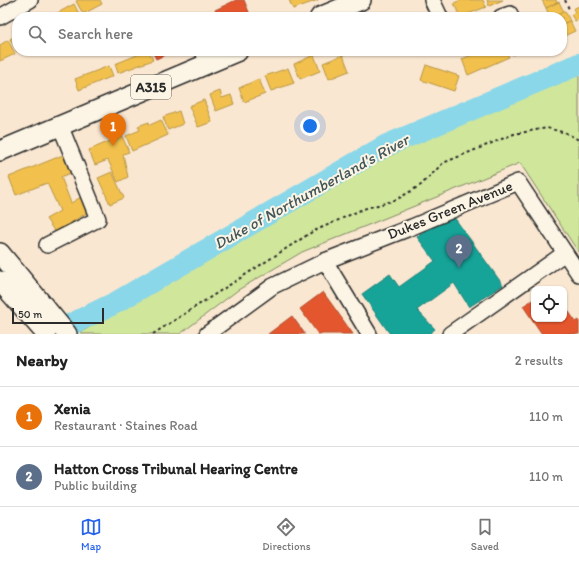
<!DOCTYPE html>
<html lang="en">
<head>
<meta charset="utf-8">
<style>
  :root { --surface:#fff; --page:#f6f6f6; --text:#222; --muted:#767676; --line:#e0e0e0; --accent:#2563eb }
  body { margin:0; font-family:Itim,sans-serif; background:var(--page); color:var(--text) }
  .controls { position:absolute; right:12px; bottom:12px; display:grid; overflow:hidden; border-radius:8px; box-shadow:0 1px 3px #0004 }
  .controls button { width:36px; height:36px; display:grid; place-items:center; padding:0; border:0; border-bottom:1px solid var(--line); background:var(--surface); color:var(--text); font:20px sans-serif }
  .scale { position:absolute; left:12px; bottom:10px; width:92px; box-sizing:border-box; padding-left:4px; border:2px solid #2b2b2b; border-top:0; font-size:11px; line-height:14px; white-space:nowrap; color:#2b2b2b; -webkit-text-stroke:3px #fcf5e5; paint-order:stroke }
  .you { position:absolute; left:310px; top:126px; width:14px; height:14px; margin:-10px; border:3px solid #fff; border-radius:50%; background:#1a73e8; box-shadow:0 0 0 6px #1a73e833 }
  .badge { display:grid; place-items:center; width:26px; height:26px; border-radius:50%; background:var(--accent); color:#fff; font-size:13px; font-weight:700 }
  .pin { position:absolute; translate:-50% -33px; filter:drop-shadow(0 1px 2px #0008) }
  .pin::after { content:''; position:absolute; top:21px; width:14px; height:12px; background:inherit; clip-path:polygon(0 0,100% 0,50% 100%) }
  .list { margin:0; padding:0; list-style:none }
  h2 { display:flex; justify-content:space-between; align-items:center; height:52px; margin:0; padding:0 16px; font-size:17px }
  h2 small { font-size:13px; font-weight:400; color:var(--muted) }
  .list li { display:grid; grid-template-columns:26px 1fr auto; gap:12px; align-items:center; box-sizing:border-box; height:60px; padding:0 16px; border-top:1px solid var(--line) }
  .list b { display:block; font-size:15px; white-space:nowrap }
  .list p { margin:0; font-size:13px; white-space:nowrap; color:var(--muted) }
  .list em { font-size:13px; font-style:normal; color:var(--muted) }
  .icon { flex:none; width:22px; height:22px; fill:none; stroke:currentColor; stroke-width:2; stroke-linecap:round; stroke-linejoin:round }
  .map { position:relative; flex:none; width:579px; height:334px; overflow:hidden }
  .search { position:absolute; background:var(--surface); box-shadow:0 1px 3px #0004; left:12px; right:12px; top:12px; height:44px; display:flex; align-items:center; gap:10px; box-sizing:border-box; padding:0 14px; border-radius:16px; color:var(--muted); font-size:15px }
  .sheet { height:172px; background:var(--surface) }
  nav { display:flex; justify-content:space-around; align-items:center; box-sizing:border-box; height:56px; border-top:1px solid var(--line); background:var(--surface); font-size:11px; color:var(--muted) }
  nav a { display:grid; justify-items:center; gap:2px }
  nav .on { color:var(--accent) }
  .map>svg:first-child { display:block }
  .green { fill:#d0e69b; stroke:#7e8863 }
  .homes { fill:#f2c14e; stroke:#b69444 }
  .shops { fill:#e4572e; stroke:#ac4a2d }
  .public { fill:#17a398; stroke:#1d7f77 }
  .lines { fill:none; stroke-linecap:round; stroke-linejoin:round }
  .river { stroke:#8ad7e9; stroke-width:22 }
  .minor-casing { stroke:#2b2b2b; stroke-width:18 }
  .major-casing { stroke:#2b2b2b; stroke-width:22 }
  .path { stroke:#2b2b2b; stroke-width:2; stroke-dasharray:3 3; stroke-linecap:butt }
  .minor { stroke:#fcf5e5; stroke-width:15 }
  .major { stroke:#fcf5e5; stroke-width:19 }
  .labels { text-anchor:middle; stroke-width:4; stroke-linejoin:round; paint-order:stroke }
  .shield { fill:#fcf5e5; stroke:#6a6863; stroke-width:1 }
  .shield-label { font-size:14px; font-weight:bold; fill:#2b2b2b }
  .street-label { font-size:15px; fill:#2b2b2b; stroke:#fcf5e5 }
  .water-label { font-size:16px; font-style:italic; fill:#43565a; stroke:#fcf5e5 }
</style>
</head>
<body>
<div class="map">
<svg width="579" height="334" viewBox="0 0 579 334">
  <rect width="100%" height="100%" fill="#fae7d1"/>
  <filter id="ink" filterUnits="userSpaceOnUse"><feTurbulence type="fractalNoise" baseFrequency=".025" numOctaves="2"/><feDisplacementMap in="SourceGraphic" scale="8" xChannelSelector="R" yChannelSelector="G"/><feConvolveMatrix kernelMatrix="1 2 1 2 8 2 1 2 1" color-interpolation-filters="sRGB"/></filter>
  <g filter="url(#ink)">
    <path class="green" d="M579,71V253L520,163L302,252L238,290L180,334H83L81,332L320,191L439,131Z"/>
    <g class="homes">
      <path d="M78,0H100L102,4L83,14L76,1Z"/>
      <path d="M289,0H318L293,9Z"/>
      <path d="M461,0H483L486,7L460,17L454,3Z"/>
      <path d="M487,0H503L489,6Z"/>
      <path d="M542,0H556L557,3L546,8Z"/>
      <path d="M559,2L564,12L553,17H550L546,8Z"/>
      <path d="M74,4L80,16L55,17L54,15Z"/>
      <path d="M579,6V19L575,21L571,15L575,12L573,9Z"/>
      <path d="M565,11L570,21L562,24V17H553Z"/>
      <path d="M570,21L575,31L562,37V24Z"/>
      <path d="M17,35L18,51L17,52L10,39Z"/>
      <path d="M8,40L15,54L0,61V45Z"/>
      <path d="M147,51H149L153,60L118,73L115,64Z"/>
      <path d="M417,51H431L419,56Z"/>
      <path d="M481,51H506L509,57L468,75L462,59Z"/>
      <path d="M511,51H521L513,55Z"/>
      <path d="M314,55L320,71L300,79L294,64Z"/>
      <path d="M343,55L349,71L329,79L323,63Z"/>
      <path d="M426,65L459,76L454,91L421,80Z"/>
      <path d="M109,66L113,76L79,90L75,79Z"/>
      <path d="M288,68L294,83L271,91L265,76Z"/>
      <path d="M259,79L265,94L244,102L239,88Z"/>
      <path d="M220,91L222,98L231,95L234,104L216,111L210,95Z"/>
      <path d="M204,100L212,122L198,127L189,106Z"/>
      <path d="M179,111L183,124L168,130L163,117Z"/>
      <path d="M161,120L168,135L132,151L126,136L140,130L138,126L149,122L150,125Z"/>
      <path d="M122,136L129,152L123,154L128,177L118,182L108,160L95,165L89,150Z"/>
      <path d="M63,155L70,173L61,177L71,203L81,197L90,211L55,232L46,219L60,211L47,183L16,195L9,177Z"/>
      <path d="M112,172L124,198L110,204L98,178Z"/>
    </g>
    <g class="shops">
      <path d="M236,0H244L251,17H218L215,10Z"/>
      <path d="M152,51H174L156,59Z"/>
      <path d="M323,292L353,334H318L300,309Z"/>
      <path d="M534,299V319H564V305L576,322L579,320V334H542L523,306Z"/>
      <path d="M292,316L305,334H268Z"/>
    </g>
    <path class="public" d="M451,213L503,285L469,307L454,283L417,310L435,329L429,334H390L362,294L390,274L399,287L435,261L417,237Z"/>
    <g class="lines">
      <path class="river" d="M51,334L115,303L385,146L579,64"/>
      <g class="minor-casing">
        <g id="minor">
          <path d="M432,0L440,17"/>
          <path d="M0,17L30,0"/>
          <path d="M501,17L510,14"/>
          <path d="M203,51L208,64"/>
          <path d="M47,245L98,219L60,125"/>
          <path d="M325,261L369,334"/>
          <path d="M207,334L273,286L325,261L412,227L518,182L579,274"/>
          <path d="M450,334L565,253"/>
        </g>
      </g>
      <g class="major-casing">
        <g id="major">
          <path d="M320,17L361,0"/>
          <path d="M0,151L238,51"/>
          <path d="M0,253L67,334"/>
          <path d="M0,281L46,334"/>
        </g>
      </g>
      <g class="path">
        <path d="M565,0L569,9"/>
        <path d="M153,334L312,232L363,209L396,200L421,185L443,163L514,134L547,128L566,133L579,140"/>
      </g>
      <use href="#minor" class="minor"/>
      <use href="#major" class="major"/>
    </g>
  </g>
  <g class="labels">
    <rect class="shield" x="131" y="75" width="40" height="24" rx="3"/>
    <g class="shield-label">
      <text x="151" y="92">A315</text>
    </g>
    <g class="street-label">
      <text transform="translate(450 210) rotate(-22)" y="5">Dukes Green Avenue</text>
    </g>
    <g class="water-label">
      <text transform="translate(311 191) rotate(-29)" y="6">Duke of Northumberland's River</text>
    </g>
  </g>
</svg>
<div class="controls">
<button><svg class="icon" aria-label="locate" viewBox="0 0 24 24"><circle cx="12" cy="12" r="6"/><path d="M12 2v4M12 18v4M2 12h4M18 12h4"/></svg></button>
</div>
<div class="scale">50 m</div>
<div class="you"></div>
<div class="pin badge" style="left:113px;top:146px;background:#e8710a">1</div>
<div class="pin badge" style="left:459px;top:268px;background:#5c6f8a">2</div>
<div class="search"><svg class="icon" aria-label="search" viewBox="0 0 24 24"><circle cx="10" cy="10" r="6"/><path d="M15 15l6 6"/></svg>Search here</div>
</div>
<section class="sheet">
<h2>Nearby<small>2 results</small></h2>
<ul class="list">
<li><span class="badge" style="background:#e8710a">1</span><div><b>Xenia</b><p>Restaurant · Staines Road</p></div><em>110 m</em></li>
<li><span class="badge" style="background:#5c6f8a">2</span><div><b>Hatton Cross Tribunal Hearing Centre</b><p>Public building</p></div><em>110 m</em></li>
</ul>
</section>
<nav>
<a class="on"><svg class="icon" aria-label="map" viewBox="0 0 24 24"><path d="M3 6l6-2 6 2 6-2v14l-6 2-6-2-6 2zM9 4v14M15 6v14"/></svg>Map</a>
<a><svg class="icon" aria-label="directions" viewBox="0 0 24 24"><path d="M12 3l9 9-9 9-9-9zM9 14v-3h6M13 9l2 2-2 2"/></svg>Directions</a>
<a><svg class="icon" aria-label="saved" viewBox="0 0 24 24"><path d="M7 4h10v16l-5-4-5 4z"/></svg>Saved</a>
</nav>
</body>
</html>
